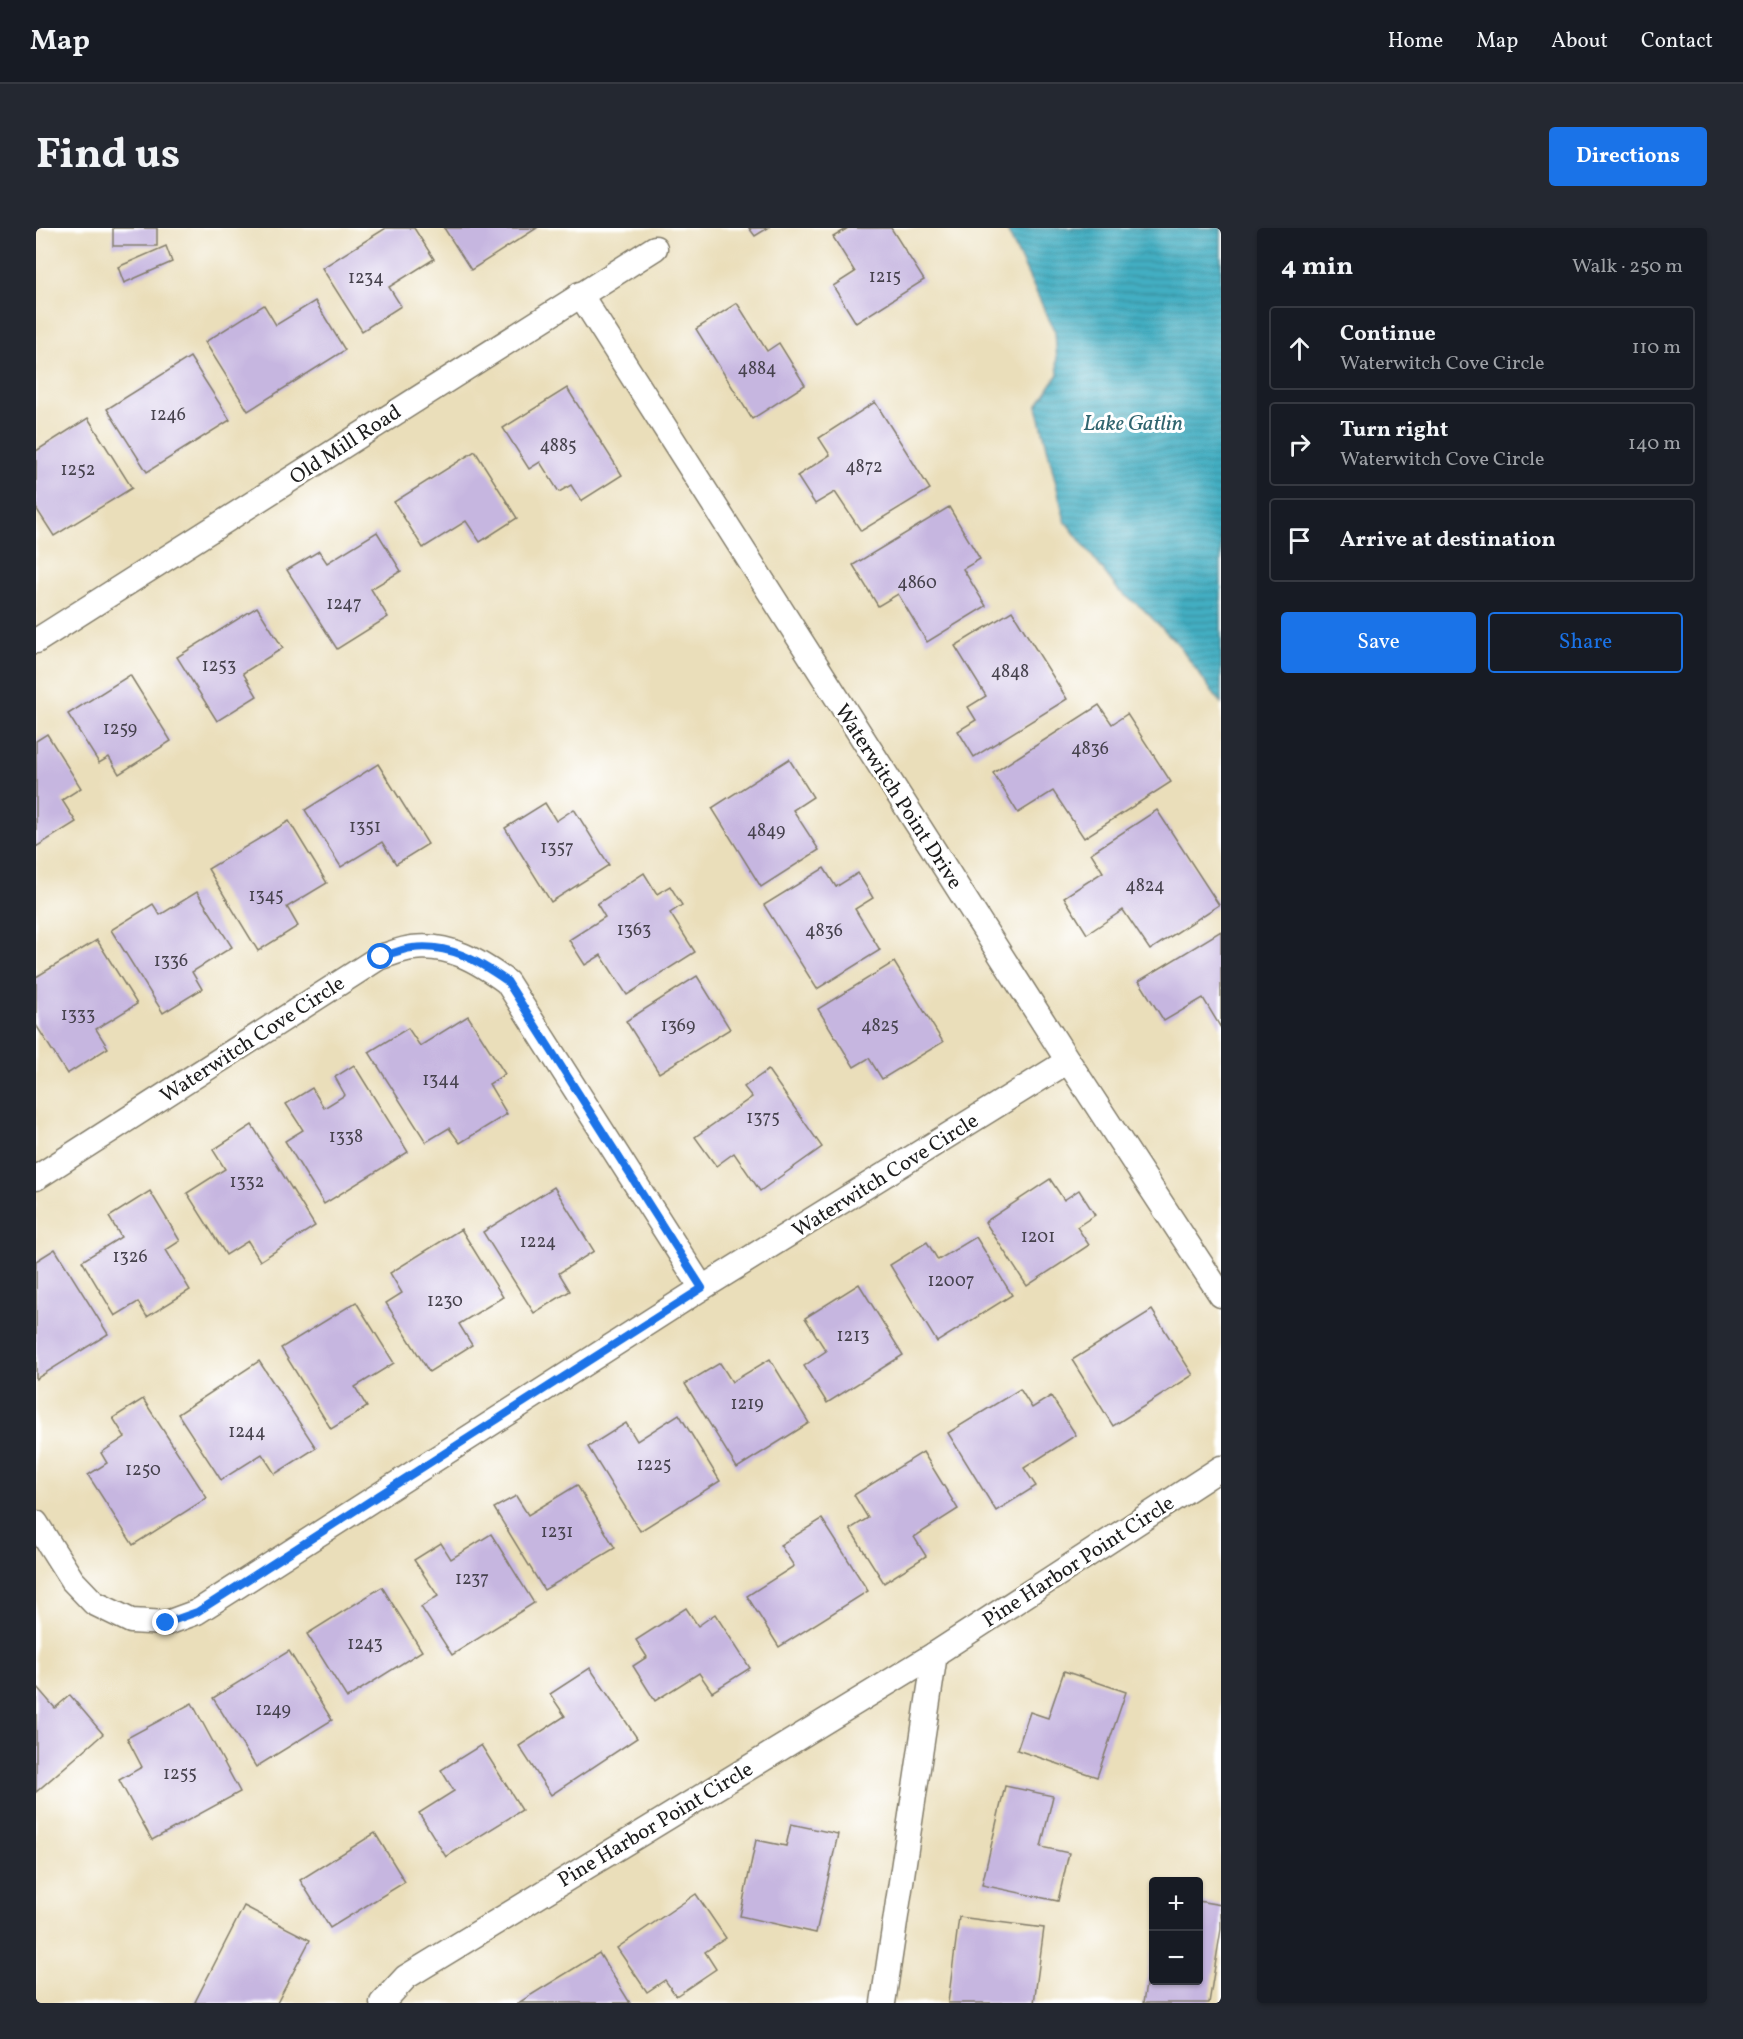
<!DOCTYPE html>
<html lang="en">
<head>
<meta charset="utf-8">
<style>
  :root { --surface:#171b24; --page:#242831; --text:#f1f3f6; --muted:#9ea1a6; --line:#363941; --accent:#1a73e8 }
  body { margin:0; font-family:Vollkorn,serif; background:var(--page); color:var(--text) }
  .controls { position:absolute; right:18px; bottom:18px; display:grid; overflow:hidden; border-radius:6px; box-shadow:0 2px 4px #0004 }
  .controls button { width:54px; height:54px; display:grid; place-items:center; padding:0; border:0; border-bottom:2px solid var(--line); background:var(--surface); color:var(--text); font:30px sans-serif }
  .stop { position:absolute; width:18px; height:18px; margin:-14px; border:4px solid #1a73e8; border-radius:50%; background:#fff }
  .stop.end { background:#1a73e8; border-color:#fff; box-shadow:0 2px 6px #0008 }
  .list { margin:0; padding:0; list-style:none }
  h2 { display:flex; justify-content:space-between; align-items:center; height:78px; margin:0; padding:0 24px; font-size:26px }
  h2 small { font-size:20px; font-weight:400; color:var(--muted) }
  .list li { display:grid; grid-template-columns:39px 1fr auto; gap:18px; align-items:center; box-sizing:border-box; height:84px; margin:0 12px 12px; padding:0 12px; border:2px solid var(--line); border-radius:6px }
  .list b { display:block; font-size:22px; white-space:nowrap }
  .list p { margin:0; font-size:20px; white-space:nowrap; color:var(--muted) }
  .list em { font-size:20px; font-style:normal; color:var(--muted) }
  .actions { display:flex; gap:12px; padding:18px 24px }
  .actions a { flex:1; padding:14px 0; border:2px solid var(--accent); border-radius:6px; text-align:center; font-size:21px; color:var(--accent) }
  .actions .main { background:var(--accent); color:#fff }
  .icon { flex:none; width:33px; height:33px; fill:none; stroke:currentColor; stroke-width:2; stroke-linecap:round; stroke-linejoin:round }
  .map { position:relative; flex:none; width:1185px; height:1775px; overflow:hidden; border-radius:6px }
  header { display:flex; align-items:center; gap:36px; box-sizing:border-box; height:84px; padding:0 30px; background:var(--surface); border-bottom:2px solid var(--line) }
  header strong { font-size:28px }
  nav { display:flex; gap:33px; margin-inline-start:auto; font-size:21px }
  .intro { display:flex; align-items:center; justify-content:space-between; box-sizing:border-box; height:144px; padding:0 36px }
  h1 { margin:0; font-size:42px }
  .button { padding:15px 27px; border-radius:6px; background:var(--accent); color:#fff; font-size:21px; font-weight:700 }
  main { display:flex; gap:36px; padding:0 36px }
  aside { flex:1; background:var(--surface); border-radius:6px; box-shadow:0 2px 4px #0004 }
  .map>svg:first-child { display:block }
  .water { fill:url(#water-rules); stroke:#30656f; stroke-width:1.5 }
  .building { fill:#c6b6e0 }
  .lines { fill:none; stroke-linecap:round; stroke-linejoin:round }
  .minor-casing { stroke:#837d6b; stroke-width:27 }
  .minor { stroke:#fff; stroke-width:24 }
  .route { stroke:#1a73e8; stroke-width:8 }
  .labels { text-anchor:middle; stroke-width:6; stroke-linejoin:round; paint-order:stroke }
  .number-label { font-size:18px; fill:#46424d }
  .street-label { font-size:21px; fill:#1c1c1c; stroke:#fff }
  .water-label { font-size:22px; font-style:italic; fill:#30656f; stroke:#fff }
</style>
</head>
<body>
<header>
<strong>Map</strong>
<nav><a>Home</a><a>Map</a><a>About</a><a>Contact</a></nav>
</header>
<div class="intro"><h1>Find us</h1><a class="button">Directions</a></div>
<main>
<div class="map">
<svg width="1185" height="1775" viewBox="0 0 1185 1775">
  <defs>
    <pattern id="water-rules" width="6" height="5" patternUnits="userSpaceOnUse" patternTransform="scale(1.5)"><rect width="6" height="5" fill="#43aec2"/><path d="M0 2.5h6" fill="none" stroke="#378d9d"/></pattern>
  </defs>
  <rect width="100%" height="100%" fill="#fff"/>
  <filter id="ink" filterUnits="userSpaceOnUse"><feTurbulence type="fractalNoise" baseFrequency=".0167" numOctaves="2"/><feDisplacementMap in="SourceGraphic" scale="12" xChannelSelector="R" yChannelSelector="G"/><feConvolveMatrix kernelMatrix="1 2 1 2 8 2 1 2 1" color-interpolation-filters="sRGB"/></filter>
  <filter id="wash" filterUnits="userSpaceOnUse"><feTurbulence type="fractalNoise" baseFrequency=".008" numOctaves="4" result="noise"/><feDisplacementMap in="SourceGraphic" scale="24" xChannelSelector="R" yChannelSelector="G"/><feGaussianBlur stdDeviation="1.35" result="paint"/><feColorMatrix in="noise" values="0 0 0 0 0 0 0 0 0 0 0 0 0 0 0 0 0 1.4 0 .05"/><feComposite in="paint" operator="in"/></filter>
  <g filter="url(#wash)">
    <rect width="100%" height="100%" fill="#eadeba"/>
    <path class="water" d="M970,0H1185V476L1141,415L1106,380L1083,363L1029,293L1001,178L1022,146L1019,104Z"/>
    <g id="blocks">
      <g class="building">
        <rect x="77" y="0" width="44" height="18"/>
        <path d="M350,0H378L398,31L353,59L365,78L326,103L286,40Z"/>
        <path d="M408,0H501L435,42Z"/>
        <path d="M713,0H732L719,8Z"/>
        <path d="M812,0H855L888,52L820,95L797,58L819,44L797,9Z"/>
        <path d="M130,18L136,34L88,55L82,39Z"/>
        <path d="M279,73L309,122L212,183L169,114L228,77L240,97Z"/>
        <path d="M701,75L731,123L743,115L769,157L716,191L660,101Z"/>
        <path d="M154,129L194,192L111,244L71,181Z"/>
        <path d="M531,160L586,247L545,273L535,257L523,264L504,234L493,241L467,200Z"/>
        <path d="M839,174L894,261L825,303L799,264L779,276L761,248L794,227L783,210Z"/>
        <path d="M52,190L96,260L18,308L0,280V223Z"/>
        <path d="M439,223L481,290L444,314L430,293L387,320L358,274Z"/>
        <path d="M913,279L944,331L927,341L950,378L891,414L862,366L842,378L817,337Z"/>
        <path d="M341,304L365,343L335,361L352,389L301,421L251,342L283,323L291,335Z"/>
        <path d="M221,379L247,420L207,445L221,468L181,493L141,429Z"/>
        <path d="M976,383L1031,471L938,529L922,503L940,492L932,479L950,468L919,418Z"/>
        <path d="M94,447L135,513L83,546L73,529L63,535L32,486Z"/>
        <path d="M1063,477L1076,496L1091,486L1135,554L1048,610L1017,563L982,585L957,545Z"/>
        <path d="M11,506L45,560L26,572L40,594L0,619V513Z"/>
        <path d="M753,531L777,569L757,582L783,622L725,659L676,580Z"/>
        <path d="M342,536L392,616L360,636L346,614L305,639L269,582Z"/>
        <path d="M509,575L520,593L538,581L573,637L515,674L469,600Z"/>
        <path d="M1121,582L1183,677L1114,722L1087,682L1051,706L1028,669L1067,644L1055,625Z"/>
        <path d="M253,593L291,655L251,679L262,698L222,723L172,641Z"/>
        <path d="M788,640L800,659L822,645L837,670L819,681L844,722L781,761L728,677Z"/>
        <path d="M608,645L621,666L634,658L646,677L634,685L659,724L591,767L565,727L549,737L533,712L569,689L561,676Z"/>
        <path d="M161,664L196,719L156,744L166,761L127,785L75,702L117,676L124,687Z"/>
        <path d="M1185,703V800L1167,770L1128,793L1103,753Z"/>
        <path d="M61,712L101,776L60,801L72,820L31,846L0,797V749Z"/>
        <path d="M858,734L907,814L846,851L833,830L818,839L782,781Z"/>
        <path d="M661,748L694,801L623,845L590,793Z"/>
        <path d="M432,788L469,846L453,856L471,886L424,915L413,900L390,914L333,824L372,800L384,818Z"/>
        <path d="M318,837L372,924L288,976L249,913L267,902L250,876L276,860L288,880L309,867L299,849Z"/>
        <path d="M732,842L786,919L724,963L698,925L680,938L659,909L716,869L708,859Z"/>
        <path d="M216,897L279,998L224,1033L212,1013L190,1027L151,965L189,941L177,922Z"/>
        <path d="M1014,951L1028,972L1043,962L1059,987L1041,999L1053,1017L991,1058L949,994Z"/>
        <path d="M518,959L558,1023L523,1045L534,1063L498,1085L447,1004Z"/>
        <path d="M114,963L144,1013L130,1022L154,1062L111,1089L102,1074L79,1088L46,1033L85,1009L73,989Z"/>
        <path d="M425,1001L467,1069L423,1096L436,1117L393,1144L350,1075L366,1065L354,1045Z"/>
        <path d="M940,1009L976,1067L901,1114L854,1037L891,1014L902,1032Z"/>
        <path d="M19,1021L72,1106L0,1151V1033Z"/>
        <path d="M823,1056L867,1127L791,1175L768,1138L790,1123L769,1090Z"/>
        <path d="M320,1074L358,1135L319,1159L331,1179L295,1201L245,1120Z"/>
        <path d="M1116,1082L1157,1147L1077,1198L1036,1132Z"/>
        <path d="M734,1131L773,1195L701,1240L649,1156L684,1135L696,1154Z"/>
        <path d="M223,1133L280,1220L239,1246L226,1226L185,1252L142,1186Z"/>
        <path d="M984,1161L996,1180L1015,1168L1040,1207L988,1240L1000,1258L960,1283L912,1205Z"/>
        <path d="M107,1171L171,1270L97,1317L52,1247L71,1235L65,1225L89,1209L77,1190Z"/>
        <path d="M643,1186L684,1253L604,1303L552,1219L590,1195L601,1213Z"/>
        <path d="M887,1224L922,1281L878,1309L890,1328L848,1355L814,1301L832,1290L818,1267Z"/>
        <path d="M541,1257L579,1320L508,1362L458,1280L480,1268L492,1287Z"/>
        <path d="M786,1291L832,1363L743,1419L711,1368L758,1338L744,1317Z"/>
        <path d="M455,1306L498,1375L416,1427L385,1379L402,1368L378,1332L405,1315L415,1331Z"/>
        <path d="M346,1359L386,1423L311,1470L271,1406Z"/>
        <path d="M650,1380L662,1398L679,1386L714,1440L676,1464L663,1445L619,1473L597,1438L611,1429L600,1412Z"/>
        <path d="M253,1423L296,1492L220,1539L177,1470Z"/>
        <path d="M554,1440L601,1510L515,1567L483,1518L529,1488L514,1466Z"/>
        <path d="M1028,1443L1090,1464L1061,1549L981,1522L994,1484L1012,1490Z"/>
        <path d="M0,1458L19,1480L34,1467L67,1506L0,1564Z"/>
        <path d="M156,1475L204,1564L116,1612L83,1552L106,1539L91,1510Z"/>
        <path d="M445,1517L486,1582L410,1629L383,1585L418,1563L405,1542Z"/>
        <path d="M969,1558L1017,1568L1005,1619L1033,1625L1022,1673L946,1657Z"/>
        <path d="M755,1596L802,1606L780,1705L704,1688L720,1612L750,1618Z"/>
        <path d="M339,1605L369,1654L294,1700L264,1652Z"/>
        <path d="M660,1666L690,1710L669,1724L680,1741L640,1768L629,1752L611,1764L581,1720Z"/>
        <path d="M1162,1673L1185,1677V1701L1173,1775H1107L1116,1720L1118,1752H1162Z"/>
        <path d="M208,1678L274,1712L241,1775H161L159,1774Z"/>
        <path d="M923,1689L1008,1700L998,1775H912Z"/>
        <path d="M563,1725L594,1775H482Z"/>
      </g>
    </g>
  </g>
  <g filter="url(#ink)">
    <use href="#blocks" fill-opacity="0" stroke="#837d6b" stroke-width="1.5"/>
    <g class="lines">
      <g class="minor-casing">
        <g id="minor">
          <path d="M544,66L1032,833L1185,1067"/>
          <path d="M0,413L619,20"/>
          <path d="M0,950L344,729C355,726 366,721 376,720C413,715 442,733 471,754L666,1060"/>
          <path d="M0,1295L36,1352L58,1375L95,1393L131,1395L161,1384L666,1060L1032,833"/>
          <path d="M346,1775L370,1749L899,1426L1185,1240"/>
          <path d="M847,1775L899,1426"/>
        </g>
      </g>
      <use href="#minor" class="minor"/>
    </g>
  </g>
  <g class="lines" filter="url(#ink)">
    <path class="route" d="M130,1395L161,1384L666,1060L471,753C442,733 413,715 376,720C366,721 355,726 345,729"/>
  </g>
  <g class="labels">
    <g class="number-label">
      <text x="849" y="54">1215</text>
      <text x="330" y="55">1234</text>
      <text x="721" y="146">4884</text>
      <text x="132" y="192">1246</text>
      <text x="522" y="223">4885</text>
      <text x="828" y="244">4872</text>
      <text x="42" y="247">1252</text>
      <text x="881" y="360">4860</text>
      <text x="308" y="381">1247</text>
      <text x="183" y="443">1253</text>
      <text x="974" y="449">4848</text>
      <text x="84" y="506">1259</text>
      <text x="1054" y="526">4836</text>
      <text x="329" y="604">1351</text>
      <text x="730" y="608">4849</text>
      <text x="521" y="625">1357</text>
      <text x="1109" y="663">4824</text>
      <text x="230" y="673">1345</text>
      <text x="598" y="707">1363</text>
      <text x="788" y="708">4836</text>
      <text x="135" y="738">1336</text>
      <text x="42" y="792">1333</text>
      <text x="642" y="803">1369</text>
      <text x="844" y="803">4825</text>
      <text x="405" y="857">1344</text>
      <text x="727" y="895">1375</text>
      <text x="310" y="914">1338</text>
      <text x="211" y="959">1332</text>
      <text x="1002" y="1014">1201</text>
      <text x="502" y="1019">1224</text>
      <text x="94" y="1034">1326</text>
      <text x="915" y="1058">12007</text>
      <text x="409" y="1078">1230</text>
      <text x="817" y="1113">1213</text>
      <text x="711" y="1181">1219</text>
      <text x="211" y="1209">1244</text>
      <text x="618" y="1242">1225</text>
      <text x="107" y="1247">1250</text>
      <text x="521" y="1309">1231</text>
      <text x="436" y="1356">1237</text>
      <text x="329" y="1421">1243</text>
      <text x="237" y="1487">1249</text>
      <text x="144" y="1551">1255</text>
    </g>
    <g class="street-label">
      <text transform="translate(309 216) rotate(-33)" y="7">Old Mill Road</text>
      <text transform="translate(863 568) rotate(57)" y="7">Waterwitch Point Drive</text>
      <text transform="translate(216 811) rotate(-33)" y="7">Waterwitch Cove Circle</text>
      <text transform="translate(849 947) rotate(-32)" y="7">Waterwitch Cove Circle</text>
      <text transform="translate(1042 1333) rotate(-33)" y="7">Pine Harbor Point Circle</text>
      <text transform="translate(619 1596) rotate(-31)" y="7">Pine Harbor Point Circle</text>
    </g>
    <g class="water-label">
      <text x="1097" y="202">Lake Gatlin</text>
    </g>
  </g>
</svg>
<div class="controls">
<button>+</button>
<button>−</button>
</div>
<div class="stop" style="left:345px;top:729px"></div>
<div class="stop end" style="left:130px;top:1395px"></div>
</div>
<aside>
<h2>4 min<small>Walk · 250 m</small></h2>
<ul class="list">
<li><svg class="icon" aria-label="ahead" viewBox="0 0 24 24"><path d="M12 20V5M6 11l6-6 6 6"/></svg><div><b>Continue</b><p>Waterwitch Cove Circle</p></div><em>110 m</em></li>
<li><svg class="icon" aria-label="right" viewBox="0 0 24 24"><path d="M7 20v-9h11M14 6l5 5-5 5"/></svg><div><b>Turn right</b><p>Waterwitch Cove Circle</p></div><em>140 m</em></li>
<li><svg class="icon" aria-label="arrive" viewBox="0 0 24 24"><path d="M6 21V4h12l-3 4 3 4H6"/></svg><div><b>Arrive at destination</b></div></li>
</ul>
<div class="actions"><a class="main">Save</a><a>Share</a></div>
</aside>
</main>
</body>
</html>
